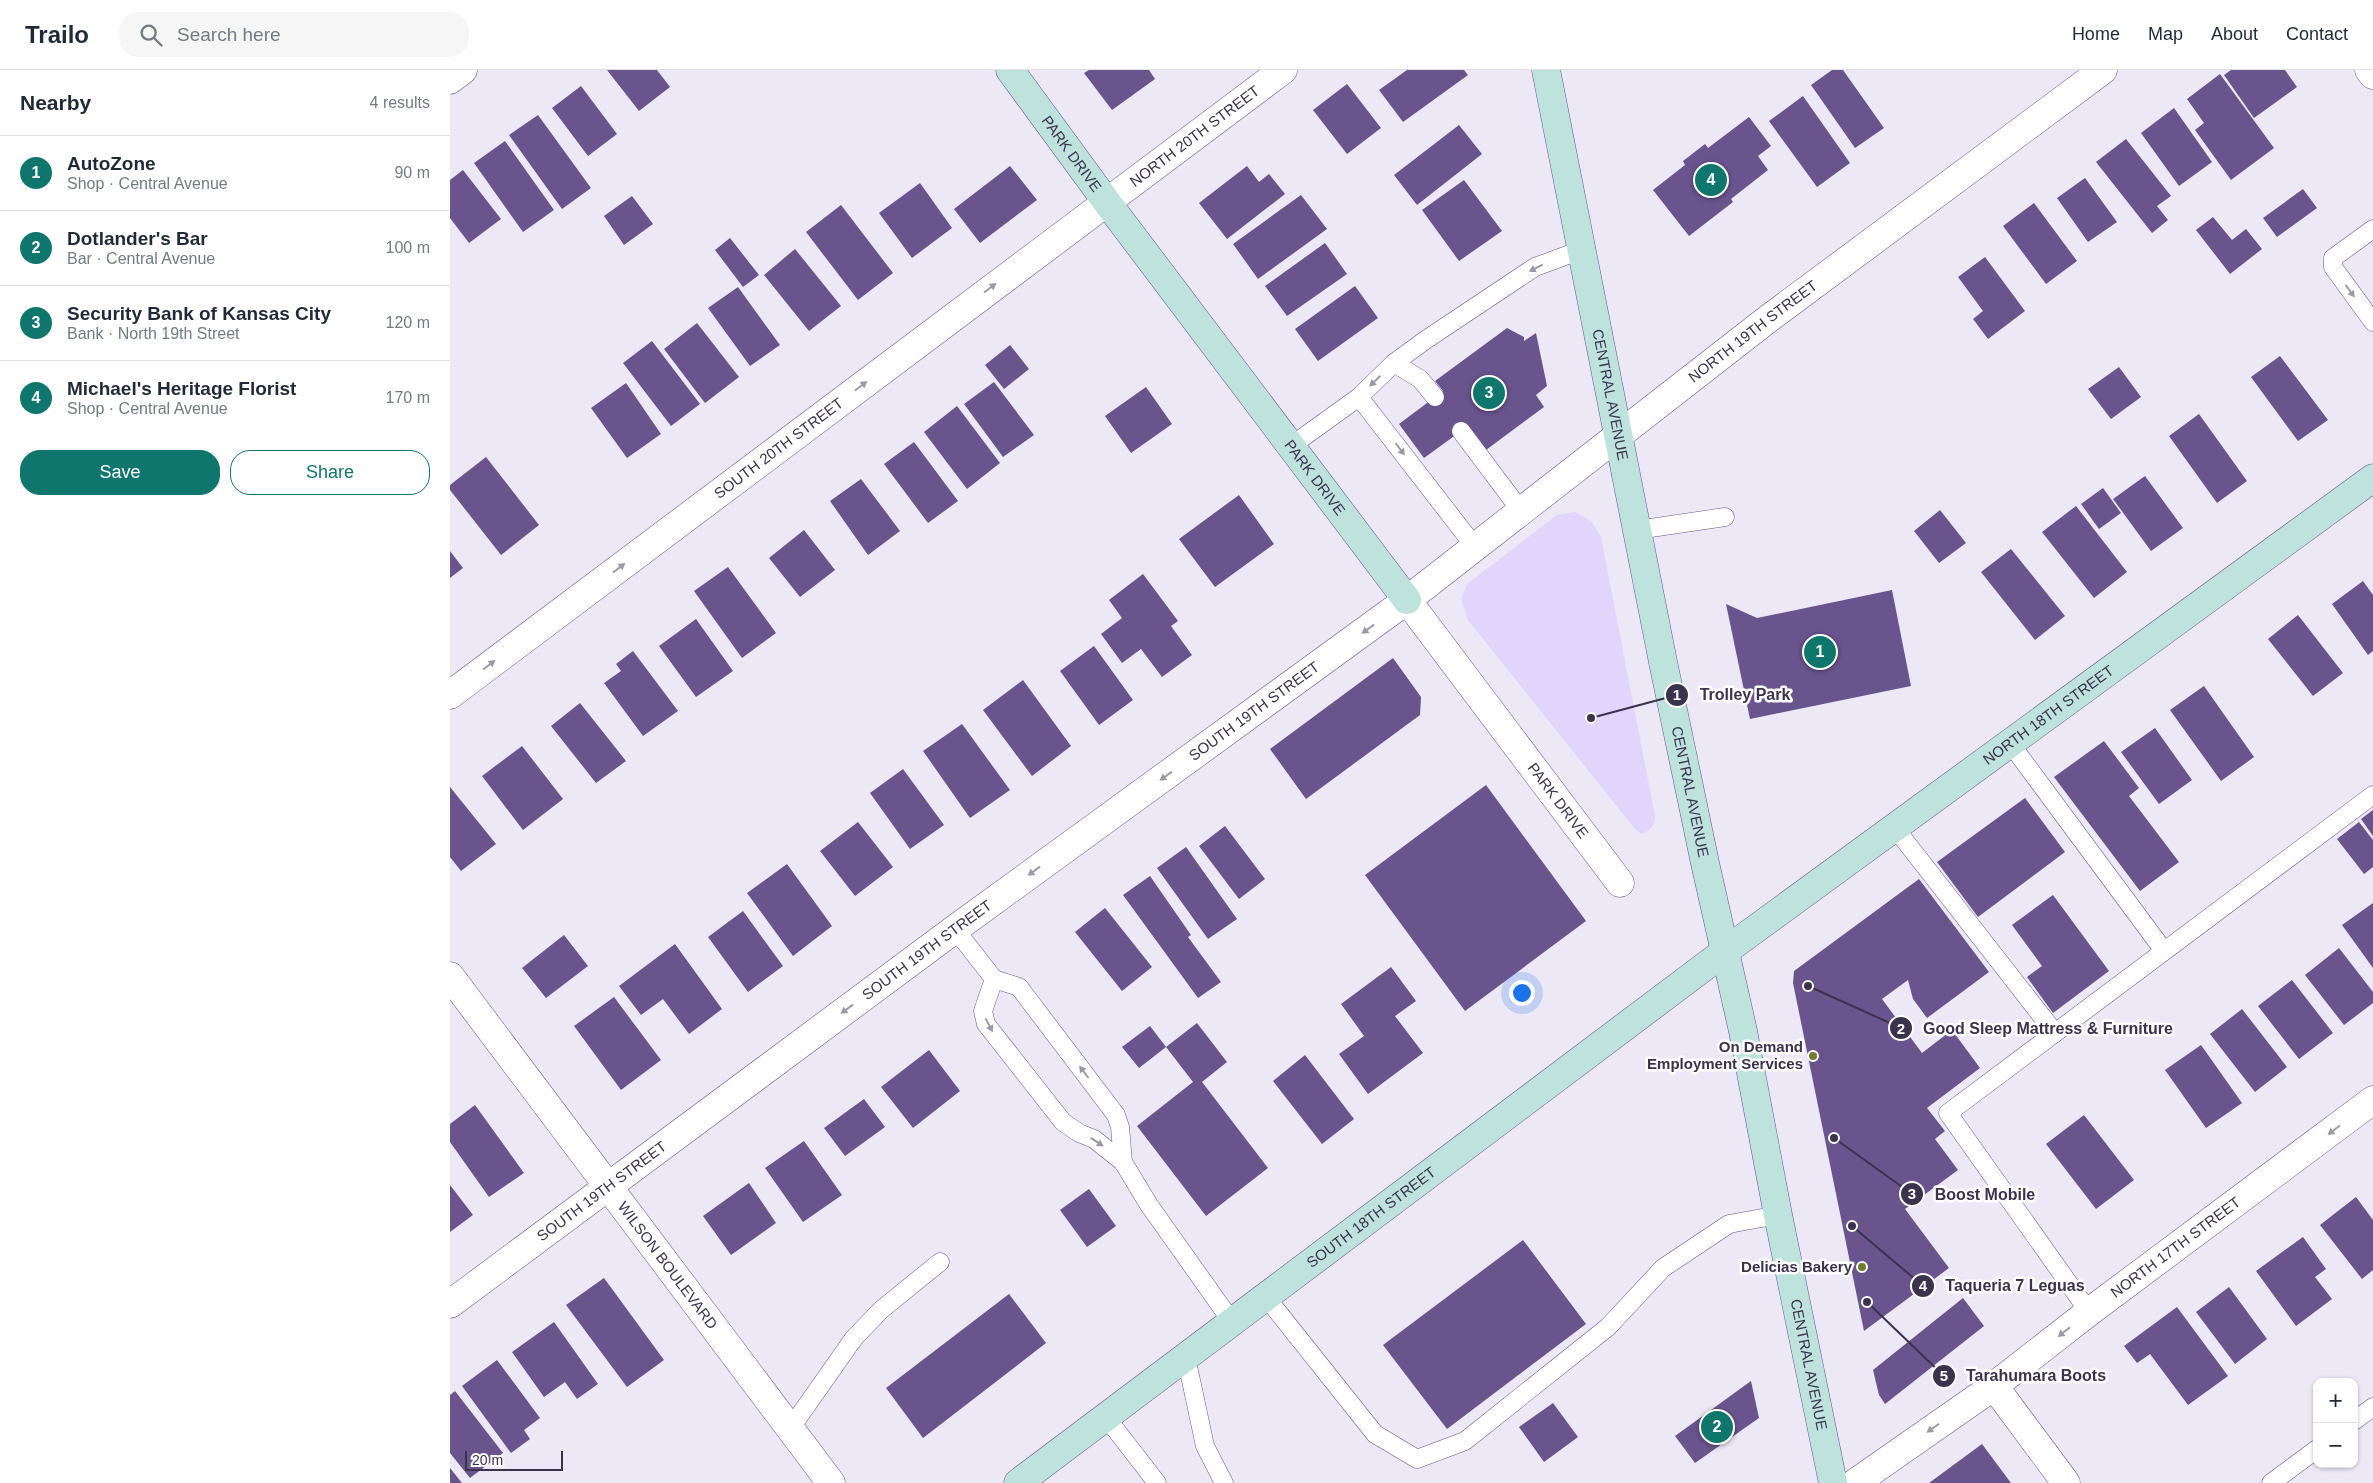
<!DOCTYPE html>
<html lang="en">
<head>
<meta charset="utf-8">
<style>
  :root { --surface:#fff; --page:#f6f6f7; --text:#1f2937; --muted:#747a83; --line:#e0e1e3; --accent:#0f766e }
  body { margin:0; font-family:Arial,sans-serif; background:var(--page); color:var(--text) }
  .controls { position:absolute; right:15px; bottom:15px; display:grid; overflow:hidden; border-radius:10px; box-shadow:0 1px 4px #0004 }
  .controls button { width:45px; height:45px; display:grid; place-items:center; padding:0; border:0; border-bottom:1px solid var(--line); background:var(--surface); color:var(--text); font:25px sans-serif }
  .scale { position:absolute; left:15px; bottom:12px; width:98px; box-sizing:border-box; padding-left:5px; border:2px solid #3b324d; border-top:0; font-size:14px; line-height:18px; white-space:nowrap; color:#3b324d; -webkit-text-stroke:4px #fff; paint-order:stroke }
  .you { position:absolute; left:1071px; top:922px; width:18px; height:18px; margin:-12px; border:4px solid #fff; border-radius:50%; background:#1a73e8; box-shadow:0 0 0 8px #1a73e833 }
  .badge { display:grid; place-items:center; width:32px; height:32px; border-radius:50%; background:var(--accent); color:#fff; font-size:16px; font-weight:700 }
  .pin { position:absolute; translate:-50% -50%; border:2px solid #fff; box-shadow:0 1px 5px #0006 }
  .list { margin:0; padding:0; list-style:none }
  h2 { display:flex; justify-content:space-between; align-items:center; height:65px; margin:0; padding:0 20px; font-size:21px }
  h2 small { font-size:16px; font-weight:400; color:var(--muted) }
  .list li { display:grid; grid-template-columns:32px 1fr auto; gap:15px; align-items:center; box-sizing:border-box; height:75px; padding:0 20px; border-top:1px solid var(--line) }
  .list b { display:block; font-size:19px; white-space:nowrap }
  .list p { margin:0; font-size:16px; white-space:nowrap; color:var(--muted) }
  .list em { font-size:16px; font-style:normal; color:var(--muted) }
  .actions { display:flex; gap:10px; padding:15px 20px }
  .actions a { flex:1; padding:11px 0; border:1px solid var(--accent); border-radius:20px; text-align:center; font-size:18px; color:var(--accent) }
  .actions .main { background:var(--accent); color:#fff }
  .icon { flex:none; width:28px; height:28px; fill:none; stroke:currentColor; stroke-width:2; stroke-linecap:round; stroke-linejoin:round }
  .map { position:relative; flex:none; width:1923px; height:1413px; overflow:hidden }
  header { display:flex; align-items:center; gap:30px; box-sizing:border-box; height:70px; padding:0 25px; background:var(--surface); border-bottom:1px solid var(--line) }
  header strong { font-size:24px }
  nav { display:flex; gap:28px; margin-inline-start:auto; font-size:18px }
  .search { width:350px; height:45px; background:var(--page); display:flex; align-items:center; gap:12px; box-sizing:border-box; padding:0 18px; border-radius:20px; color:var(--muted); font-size:19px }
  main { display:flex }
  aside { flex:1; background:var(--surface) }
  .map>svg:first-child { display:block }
  .green { fill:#e1d5fb }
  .building { fill:#69548e }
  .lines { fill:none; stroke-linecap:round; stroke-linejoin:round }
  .service-casing { stroke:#68538e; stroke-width:19 }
  .minor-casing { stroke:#68538e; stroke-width:29 }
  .secondary-casing { stroke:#68538e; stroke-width:29 }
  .service { stroke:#fff; stroke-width:18 }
  .minor { stroke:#fff; stroke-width:28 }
  .secondary { stroke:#bee2dc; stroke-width:28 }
  .oneway { fill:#9d98a6 }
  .poi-dot { fill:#6e7e2c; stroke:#fff; stroke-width:2 }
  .labels { text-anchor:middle; stroke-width:5; stroke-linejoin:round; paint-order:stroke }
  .street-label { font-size:15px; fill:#3b324d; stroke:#fff }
  .poi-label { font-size:15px; font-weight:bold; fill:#3b324d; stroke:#fff; text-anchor:end }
  .leader { fill:none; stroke:#3b324d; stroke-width:2 }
  .callout-dot { fill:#3b324d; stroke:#fff; stroke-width:2 }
  .mark-label { font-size:15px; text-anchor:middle; font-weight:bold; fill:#fff }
  .callout-label { font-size:16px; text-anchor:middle; font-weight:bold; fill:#3b324d; stroke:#fff; stroke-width:5; stroke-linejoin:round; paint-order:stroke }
</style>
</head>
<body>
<header>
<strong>Trailo</strong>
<div class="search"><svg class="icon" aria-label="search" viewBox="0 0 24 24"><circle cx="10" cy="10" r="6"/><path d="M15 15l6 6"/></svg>Search here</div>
<nav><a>Home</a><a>Map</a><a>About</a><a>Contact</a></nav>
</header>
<main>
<aside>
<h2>Nearby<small>4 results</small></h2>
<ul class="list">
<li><span class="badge">1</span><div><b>AutoZone</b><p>Shop · Central Avenue</p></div><em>90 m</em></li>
<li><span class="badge">2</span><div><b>Dotlander's Bar</b><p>Bar · Central Avenue</p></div><em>100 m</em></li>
<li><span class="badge">3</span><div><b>Security Bank of Kansas City</b><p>Bank · North 19th Street</p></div><em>120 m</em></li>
<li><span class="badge">4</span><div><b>Michael's Heritage Florist</b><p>Shop · Central Avenue</p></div><em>170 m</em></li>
</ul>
<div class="actions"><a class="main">Save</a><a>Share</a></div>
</aside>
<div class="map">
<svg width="1923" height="1413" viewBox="0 0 1923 1413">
  <rect width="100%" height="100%" fill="#ece8f6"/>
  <path class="green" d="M1125,442L1141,451L1151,467L1205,746C1205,755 1200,762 1191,764L1185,759L1018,550L1011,529L1017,514L1107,445Z"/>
  <g class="building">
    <path d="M157,0H207L220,17L189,41Z"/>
    <path d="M639,0H699L705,9L662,40L634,3Z"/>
    <path d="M957,0H1014L1018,5L953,52L929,20Z"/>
    <path d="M1382,0H1393L1434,58L1405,78L1361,15Z"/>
    <path d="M1781,0H1835L1847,17L1804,48L1774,5Z"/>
    <path d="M1770,4L1824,78L1781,110L1745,60L1754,53L1737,29Z"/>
    <path d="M897,14L931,58L897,84L863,40Z"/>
    <path d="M131,16L167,64L138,86L102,38Z"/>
    <path d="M1353,26L1400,93L1367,117L1319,51Z"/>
    <path d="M1724,38L1762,92L1729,116L1691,63Z"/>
    <path d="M88,45L141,118L112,139L59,65Z"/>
    <path d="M1299,47L1321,76L1308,86L1318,100L1281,129L1283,132L1239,166L1203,120L1235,95L1233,91L1255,74L1258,78Z"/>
    <path d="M1009,55L1032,84L967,135L944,105Z"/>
    <path d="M1676,69L1721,126L1707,136L1718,150L1702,163L1646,92Z"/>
    <path d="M55,71L104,140L73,162L24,93Z"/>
    <path d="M560,96L587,130L530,173L504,139Z"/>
    <path d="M797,96L809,112L819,104L835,124L777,169L749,133Z"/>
    <path d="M13,100L51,149L19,173L0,148V110Z"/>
    <path d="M1635,108L1667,152L1638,172L1607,128Z"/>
    <path d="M1014,110L1052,161L1009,191L972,140Z"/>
    <path d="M470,113L502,158L462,188L429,143Z"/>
    <path d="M1853,119L1867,138L1827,167L1813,148Z"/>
    <path d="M851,125L877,159L808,209L783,174Z"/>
    <path d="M182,126L203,154L174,175L154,146Z"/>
    <path d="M1584,133L1627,191L1596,214L1553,156Z"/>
    <path d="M391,135L443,203L408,230L356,162Z"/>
    <path d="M1763,147L1782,170L1796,159L1812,179L1780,204L1746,160Z"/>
    <path d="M280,168L309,205L293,217L265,180Z"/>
    <path d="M875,173L897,204L837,246L815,216Z"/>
    <path d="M345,179L391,236L359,261L314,205Z"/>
    <path d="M1535,187L1575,241L1538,269L1523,249L1533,241L1508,207Z"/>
    <path d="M905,216L928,248L868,291L845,259Z"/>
    <path d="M288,217L330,275L300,296L258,238Z"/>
    <path d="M247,253L289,307L255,333L214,279Z"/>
    <path d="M1057,258L1074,267V271L1086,263L1097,316L1086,325L1094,337L1036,380L1018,356L974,388L949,354L993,321L985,311Z"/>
    <path d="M202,271L250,334L221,356L173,293Z"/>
    <path d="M560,275L579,299L554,319L535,295Z"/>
    <path d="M1830,286L1878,350L1848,371L1801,307Z"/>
    <path d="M1669,297L1691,327L1661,349L1638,319Z"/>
    <path d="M544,312L584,365L553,387L514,334Z"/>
    <path d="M176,313L211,364L177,388L141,338Z"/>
    <path d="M696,317L722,354L681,383L655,346Z"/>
    <path d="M507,336L550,393L517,419L474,362Z"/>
    <path d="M1749,344L1797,411L1767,433L1719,366Z"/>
    <path d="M464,372L508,431L478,453L434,394Z"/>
    <path d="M36,387L89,455L51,485L0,420V415Z"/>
    <path d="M1695,406L1733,458L1701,481L1663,429Z"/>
    <path d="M411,409L450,461L418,485L380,431Z"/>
    <path d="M1653,418L1671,443L1649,459L1631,434Z"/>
    <path d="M789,425L824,474L765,517L729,469Z"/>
    <path d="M1626,436L1677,502L1644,528L1592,462Z"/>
    <path d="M1490,440L1516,473L1489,493L1464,461Z"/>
    <path d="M354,460L385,500L350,527L319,488Z"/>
    <path d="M1561,479L1615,546L1585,570L1531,502Z"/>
    <path d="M0,481L13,498L0,508Z"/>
    <path d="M278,497L326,563L292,588L244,521Z"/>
    <path d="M693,504L728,551L721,556L742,585L712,607L691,579L672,593L651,564L672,548L659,530Z"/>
    <path d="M1913,511L1923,525V581L1918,585L1882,534Z"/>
    <path d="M1442,520L1461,616L1300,649L1276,534L1307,548Z"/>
    <path d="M1848,545L1893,603L1863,626L1818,569Z"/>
    <path d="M246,549L283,601L246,627L209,576Z"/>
    <path d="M644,576L683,630L649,655L610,601Z"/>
    <path d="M183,581L228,641L193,666L154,613L171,601L166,594Z"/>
    <path d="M943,588L971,627L970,645L856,729L820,679Z"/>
    <path d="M573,610L621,676L582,706L533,640Z"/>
    <path d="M1754,616L1804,687L1771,711L1720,640Z"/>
    <path d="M130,633L176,691L146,713L101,656Z"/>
    <path d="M512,654L560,720L520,748L473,681Z"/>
    <path d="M1705,658L1742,710L1709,734L1671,682Z"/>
    <path d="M1654,671L1689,718L1679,726L1729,792L1690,821L1604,707Z"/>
    <path d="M72,676L113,729L73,760L32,706Z"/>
    <path d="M453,699L494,755L460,779L420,723Z"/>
    <path d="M1036,715L1136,851L1015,941L915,805Z"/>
    <path d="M0,717L46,774L11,801L0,787Z"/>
    <path d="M1575,728L1615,782L1528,847L1487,792Z"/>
    <path d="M1923,740V766L1911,749Z"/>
    <path d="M408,752L443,797L405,826L370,781Z"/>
    <path d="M1909,752L1923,770V797L1914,804L1887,769Z"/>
    <path d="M775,756L815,809L789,829L749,776Z"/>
    <path d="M736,777L787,849L758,869L707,798Z"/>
    <path d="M337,794L382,856L343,886L297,823Z"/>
    <path d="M700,806L741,865L738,867L771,912L748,928L673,825Z"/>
    <path d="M1469,809L1539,902L1477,948L1463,929L1458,910L1432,929L1472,983L1502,960L1530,998L1477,1038L1495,1061L1485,1069L1508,1100L1455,1139L1499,1198L1414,1261L1343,913L1344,901Z"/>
    <path d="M1603,825L1659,901L1603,943L1577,907L1592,896L1562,855Z"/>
    <path d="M1923,833V898L1892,855Z"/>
    <path d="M655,838L702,897L672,921L625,862Z"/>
    <path d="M293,841L333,896L298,922L258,867Z"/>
    <path d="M114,865L138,896L96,928L72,898Z"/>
    <path d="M225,874L272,939L239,964L213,929L191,945L169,916Z"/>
    <path d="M1889,878L1923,922V933L1894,955L1855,905Z"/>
    <path d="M941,897L966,931L945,946L973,983L918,1024L889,984L914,966L891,934Z"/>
    <path d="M1842,910L1883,963L1849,989L1808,936Z"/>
    <path d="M164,927L211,990L171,1020L124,956Z"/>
    <path d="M1792,939L1837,997L1805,1022L1760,964Z"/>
    <path d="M747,953L777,992L752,1012L818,1098L756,1146L687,1056L743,1012L716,977Z"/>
    <path d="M700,956L716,977L689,998L672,977Z"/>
    <path d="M1751,975L1792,1033L1756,1058L1715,1000Z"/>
    <path d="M479,980L510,1021L463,1058L431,1017Z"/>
    <path d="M855,985L904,1049L872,1074L823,1011Z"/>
    <path d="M414,1029L435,1057L395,1086L374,1058Z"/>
    <path d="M25,1035L74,1103L39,1127L0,1072V1054Z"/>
    <path d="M1634,1045L1684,1110L1646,1139L1596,1074Z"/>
    <path d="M354,1071L392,1125L353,1152L315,1098Z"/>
    <path d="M299,1113L326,1153L281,1185L253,1146Z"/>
    <path d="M0,1115L23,1145L0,1162Z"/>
    <path d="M639,1119L666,1156L637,1177L610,1140Z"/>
    <path d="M1906,1127L1923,1150V1200L1912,1209L1870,1155Z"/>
    <path d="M1853,1167L1876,1199L1865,1207L1882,1229L1846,1256L1806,1201Z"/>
    <path d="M1073,1170L1136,1254L997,1359L933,1275Z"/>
    <path d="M154,1208L214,1290L177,1317L116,1235Z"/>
    <path d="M1779,1217L1817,1269L1785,1294L1746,1242Z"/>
    <path d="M559,1224L596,1273L473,1368L436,1318Z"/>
    <path d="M1513,1228L1534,1256L1435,1334L1429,1325L1423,1300Z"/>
    <path d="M1727,1237L1778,1306L1738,1335L1700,1284L1687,1293L1674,1276Z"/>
    <path d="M104,1252L148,1314L127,1329L115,1312L94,1327L62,1282Z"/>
    <path d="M47,1290L90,1348L74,1360L80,1369L61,1383L12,1316Z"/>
    <path d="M1301,1311L1309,1348L1245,1393L1225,1366Z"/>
    <path d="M5,1321L53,1383L20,1408L0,1383V1325Z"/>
    <path d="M1103,1333L1128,1367L1094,1392L1069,1357Z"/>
    <path d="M1532,1374L1561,1413H1479Z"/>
    <path d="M0,1398L12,1413H0Z"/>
  </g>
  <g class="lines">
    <g class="service-casing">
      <g id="service">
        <path d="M1923,159L1883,188V197L1923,252"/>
        <path d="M944,293L970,309L985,327"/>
        <path d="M909,327L1025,477"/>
        <path d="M1011,361L1071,441"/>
        <path d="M841,376L909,327L944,293L974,271L1085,197L1131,180"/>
        <path d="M1187,460L1275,447"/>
        <path d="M1560,673L1714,881"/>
        <path d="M1445,758L1605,963"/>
        <path d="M505,859L544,909L569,917L666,1045L670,1057L673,1092"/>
        <path d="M544,909L533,941L536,954L613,1052L629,1063L644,1069L673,1092L699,1135L782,1252"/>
        <path d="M816,1227L925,1364L967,1389L1015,1371L1158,1257L1213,1198L1279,1154L1328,1145"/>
        <path d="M1639,1242L1498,1043L1923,725"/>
        <path d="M736,1287L755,1376L774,1413"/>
        <path d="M656,1347L707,1413"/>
        <path d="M1904,1351L1923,1337"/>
        <path d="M340,1359L404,1268L431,1240L490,1192"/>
        <path d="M1821,1413L1867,1379"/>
      </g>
    </g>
    <g class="minor-casing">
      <g id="minor">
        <path d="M1919,0L1923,5"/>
        <path d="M0,10L13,0"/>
        <path id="s1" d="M957,530L1170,813"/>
        <path id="s2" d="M0,625L833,0"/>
        <path id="s3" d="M0,906L381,1413"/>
        <path id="s4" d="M0,1234L505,859L957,530L1318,249L1653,0"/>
        <path d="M1544,1316L1616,1413"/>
        <path id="s5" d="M1405,1413L1544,1316L1639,1242L1923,1030"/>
      </g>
    </g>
    <g class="secondary-casing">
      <g id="secondary">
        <path id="s6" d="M560,0L656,131L957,530"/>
        <path id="s7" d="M1096,0L1213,592L1255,793L1293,961L1328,1145L1383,1413"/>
        <path id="s8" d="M568,1413L1274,882L1923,408"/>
      </g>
    </g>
    <use href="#service" class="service"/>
    <use href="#minor" class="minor"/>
    <use href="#secondary" class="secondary"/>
  </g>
  <defs><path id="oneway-solid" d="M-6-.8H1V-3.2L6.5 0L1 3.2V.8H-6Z" transform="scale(1.25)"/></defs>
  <g class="oneway">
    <use href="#oneway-solid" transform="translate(1086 198) rotate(153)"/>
    <use href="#oneway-solid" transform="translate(540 218) rotate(-37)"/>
    <use href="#oneway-solid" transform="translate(1900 221) rotate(54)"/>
    <use href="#oneway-solid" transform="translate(925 311) rotate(136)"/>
    <use href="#oneway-solid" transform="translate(411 316) rotate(-37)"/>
    <use href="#oneway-solid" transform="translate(950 379) rotate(53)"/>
    <use href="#oneway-solid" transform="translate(169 498) rotate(-37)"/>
    <use href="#oneway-solid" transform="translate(918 559) rotate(144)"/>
    <use href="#oneway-solid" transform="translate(39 595) rotate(-37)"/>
    <use href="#oneway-solid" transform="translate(716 706) rotate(144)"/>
    <use href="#oneway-solid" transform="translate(584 801) rotate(144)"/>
    <use href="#oneway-solid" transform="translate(397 939) rotate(144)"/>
    <use href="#oneway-solid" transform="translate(539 955) rotate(62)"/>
    <use href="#oneway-solid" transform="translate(634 1002) rotate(-127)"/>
    <use href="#oneway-solid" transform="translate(1884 1060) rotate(143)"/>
    <use href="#oneway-solid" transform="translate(647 1072) rotate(34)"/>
    <use href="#oneway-solid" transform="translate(1614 1262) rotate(142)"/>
    <use href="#oneway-solid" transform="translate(1483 1358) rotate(145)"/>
  </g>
  <g class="poi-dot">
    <circle cx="1363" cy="986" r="5"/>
    <circle cx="1412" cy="1197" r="5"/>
  </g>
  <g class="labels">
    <g class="street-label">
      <text dy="5" stroke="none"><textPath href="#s2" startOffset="931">NORTH 20TH STREET</textPath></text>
      <text dy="5" stroke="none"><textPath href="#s6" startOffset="104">PARK DRIVE</textPath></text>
      <text dy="5" stroke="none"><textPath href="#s4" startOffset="1626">NORTH 19TH STREET</textPath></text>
      <text dy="5" stroke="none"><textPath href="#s7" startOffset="331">CENTRAL AVENUE</textPath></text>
      <text dy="5" stroke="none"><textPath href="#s2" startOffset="411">SOUTH 20TH STREET</textPath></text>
      <text dy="5" stroke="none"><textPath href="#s6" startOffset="509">PARK DRIVE</textPath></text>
      <text dy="5" stroke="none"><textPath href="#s4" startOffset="999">SOUTH 19TH STREET</textPath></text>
      <text dy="5" stroke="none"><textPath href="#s8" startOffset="1285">NORTH 18TH STREET</textPath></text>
      <text dy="5" stroke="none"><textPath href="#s7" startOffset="736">CENTRAL AVENUE</textPath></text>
      <text dy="5" stroke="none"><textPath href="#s1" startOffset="251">PARK DRIVE</textPath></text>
      <text dy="5" stroke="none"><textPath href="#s4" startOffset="594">SOUTH 19TH STREET</textPath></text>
      <text dy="5" stroke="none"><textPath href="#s4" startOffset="189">SOUTH 19TH STREET</textPath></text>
      <text dy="5" stroke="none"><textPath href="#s8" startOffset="442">SOUTH 18TH STREET</textPath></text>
      <text dy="5" stroke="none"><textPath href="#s5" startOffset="398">NORTH 17TH STREET</textPath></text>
      <text dy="5" stroke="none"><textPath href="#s3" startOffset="362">WILSON BOULEVARD</textPath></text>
      <text dy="5" stroke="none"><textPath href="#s7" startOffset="1321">CENTRAL AVENUE</textPath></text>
    </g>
    <g class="poi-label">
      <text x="1353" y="982">On Demand<tspan x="1353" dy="17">Employment Services</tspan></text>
      <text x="1402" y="1202">Delicias Bakery</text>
    </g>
  </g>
  <path class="leader" d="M1141 648L1227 625M1358 916L1451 958M1384 1068L1462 1124M1402 1156L1473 1216M1417 1232L1494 1306"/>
  <g class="callout-dot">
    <circle cx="1141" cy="648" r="5"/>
    <circle cx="1358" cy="916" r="5"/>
    <circle cx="1384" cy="1068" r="5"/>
    <circle cx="1402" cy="1156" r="5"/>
    <circle cx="1417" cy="1232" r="5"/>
    <circle cx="1227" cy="625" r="12"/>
    <circle cx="1451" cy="958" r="12"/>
    <circle cx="1462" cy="1124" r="12"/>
    <circle cx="1473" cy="1216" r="12"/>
    <circle cx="1494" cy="1306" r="12"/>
  </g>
  <g class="mark-label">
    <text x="1227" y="630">1</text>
    <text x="1451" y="964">2</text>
    <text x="1462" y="1129">3</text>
    <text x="1473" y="1221">4</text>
    <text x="1494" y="1311">5</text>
  </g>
  <g class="callout-label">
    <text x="1295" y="630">Trolley Park</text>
    <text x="1598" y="964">Good Sleep Mattress &amp; Furniture</text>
    <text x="1535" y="1130">Boost Mobile</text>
    <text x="1565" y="1221">Taqueria 7 Leguas</text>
    <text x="1586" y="1311">Tarahumara Boots</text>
  </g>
</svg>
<div class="controls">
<button>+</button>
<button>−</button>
</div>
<div class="scale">20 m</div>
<div class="you"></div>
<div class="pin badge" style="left:1370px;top:582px">1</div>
<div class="pin badge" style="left:1267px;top:1357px">2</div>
<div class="pin badge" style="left:1039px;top:323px">3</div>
<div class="pin badge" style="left:1261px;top:110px">4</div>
</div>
</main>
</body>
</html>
